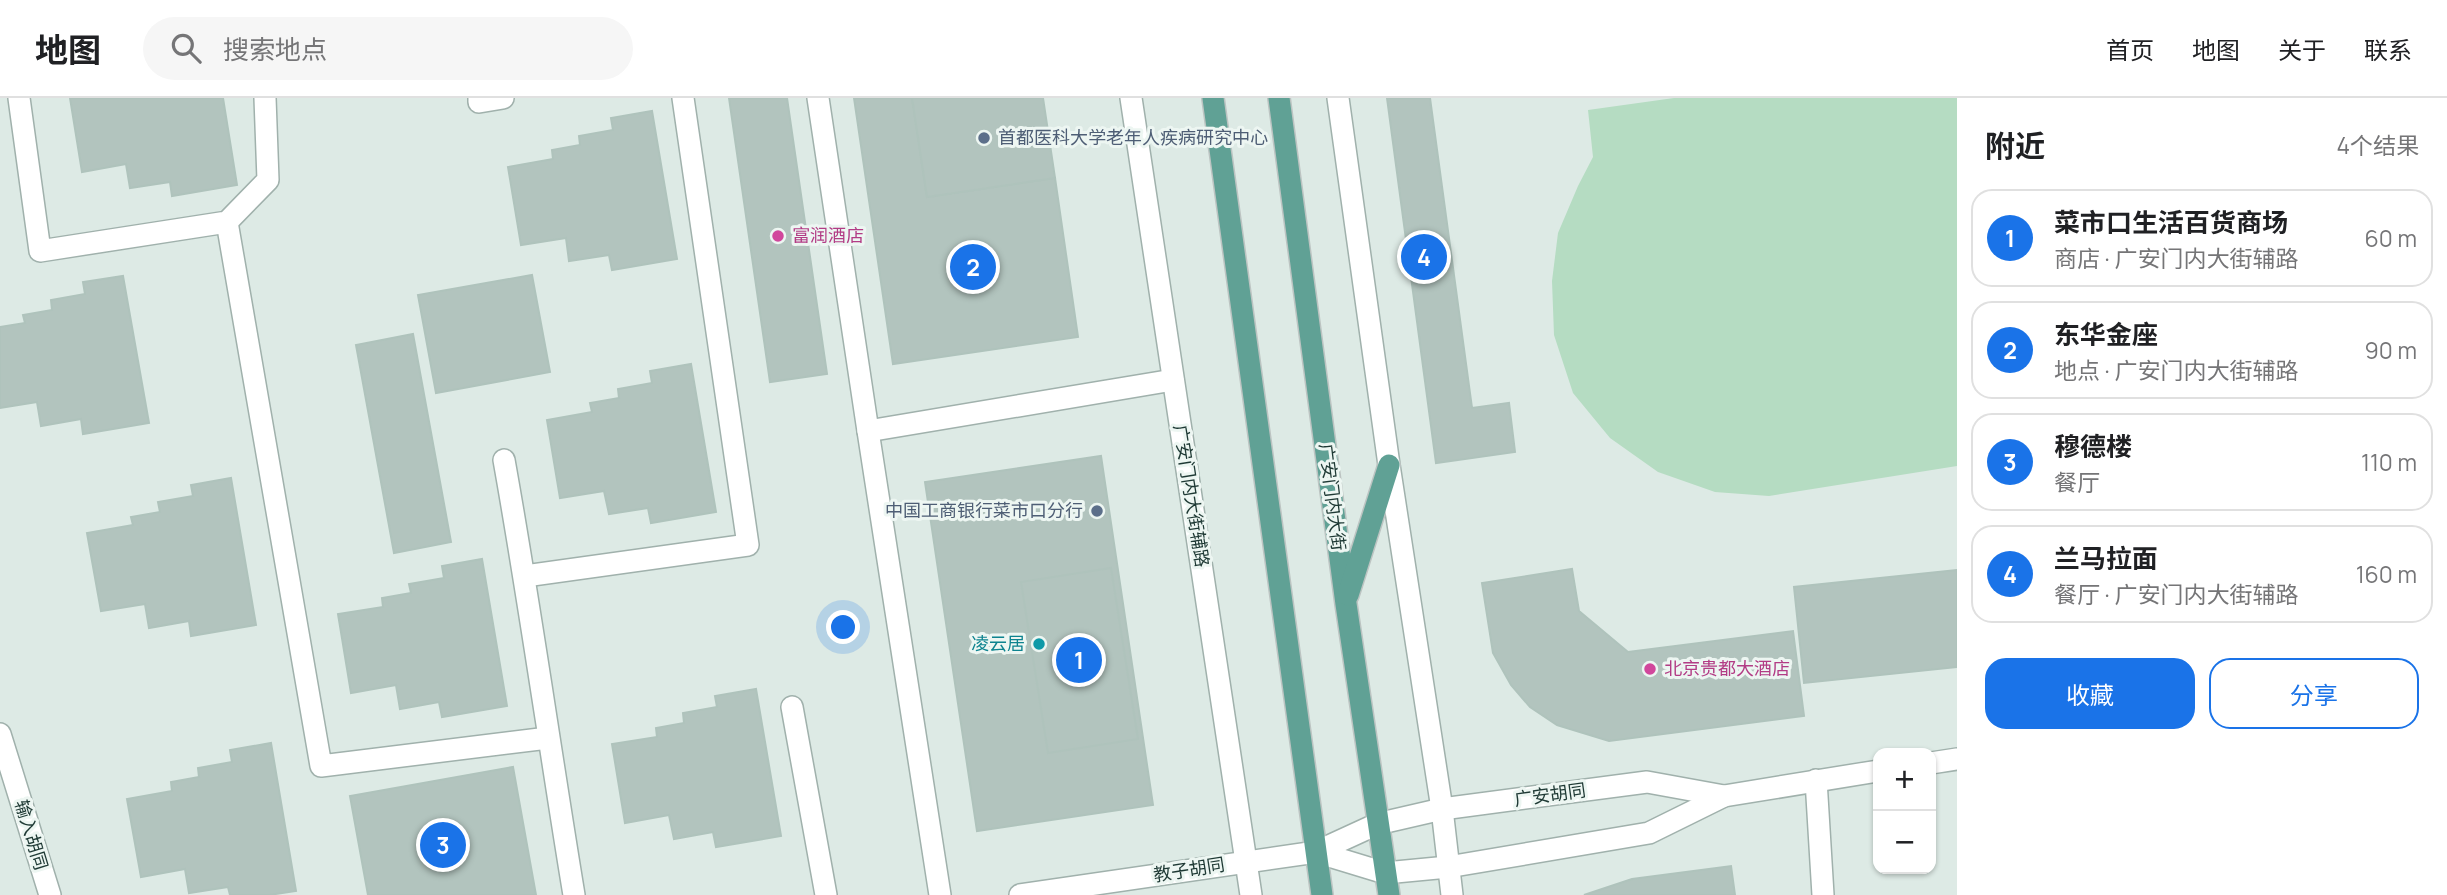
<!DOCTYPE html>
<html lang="zh">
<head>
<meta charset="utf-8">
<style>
  :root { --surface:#fff; --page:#f6f6f6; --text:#202124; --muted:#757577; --line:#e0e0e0; --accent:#1a73e8 }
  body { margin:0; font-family:Manrope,"Noto Sans SC",sans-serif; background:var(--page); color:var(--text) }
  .controls { position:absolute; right:21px; bottom:21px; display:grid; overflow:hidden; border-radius:14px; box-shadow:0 2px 5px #0004 }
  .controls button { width:63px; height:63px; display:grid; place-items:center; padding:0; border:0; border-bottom:2px solid var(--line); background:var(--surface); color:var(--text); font:35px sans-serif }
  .you { position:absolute; left:844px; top:530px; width:24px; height:24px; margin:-18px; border:5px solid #fff; border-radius:50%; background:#1a73e8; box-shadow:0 0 0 10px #1a73e833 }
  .badge { display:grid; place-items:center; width:46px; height:46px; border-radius:50%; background:var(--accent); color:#fff; font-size:23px; font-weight:700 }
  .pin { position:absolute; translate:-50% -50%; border:4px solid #fff; box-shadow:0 2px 7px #0006 }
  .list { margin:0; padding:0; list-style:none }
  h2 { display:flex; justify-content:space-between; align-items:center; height:91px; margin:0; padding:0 28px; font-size:30px }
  h2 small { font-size:23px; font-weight:400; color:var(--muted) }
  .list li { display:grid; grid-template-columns:46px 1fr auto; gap:21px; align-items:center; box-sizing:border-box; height:98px; margin:0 14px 14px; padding:0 14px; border:2px solid var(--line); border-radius:21px }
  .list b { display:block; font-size:26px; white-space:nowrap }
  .list p { margin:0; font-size:23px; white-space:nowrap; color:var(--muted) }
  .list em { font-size:23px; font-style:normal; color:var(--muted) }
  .actions { display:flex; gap:14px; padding:21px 28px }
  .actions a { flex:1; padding:16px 0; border:2px solid var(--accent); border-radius:21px; text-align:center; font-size:24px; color:var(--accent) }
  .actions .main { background:var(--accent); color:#fff }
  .icon { flex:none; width:38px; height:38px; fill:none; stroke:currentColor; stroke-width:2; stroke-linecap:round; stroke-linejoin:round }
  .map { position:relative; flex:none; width:1957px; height:797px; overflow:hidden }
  header { display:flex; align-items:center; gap:42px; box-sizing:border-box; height:98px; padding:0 35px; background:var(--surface); border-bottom:2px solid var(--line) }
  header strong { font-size:33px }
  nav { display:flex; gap:38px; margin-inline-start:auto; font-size:24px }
  .search { width:490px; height:63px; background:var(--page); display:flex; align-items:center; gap:18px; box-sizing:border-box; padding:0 24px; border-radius:38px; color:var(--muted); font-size:26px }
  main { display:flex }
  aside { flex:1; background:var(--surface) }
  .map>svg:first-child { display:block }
  .green { fill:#b5dcc2 }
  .building { fill:#b2c4be; stroke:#afc3bc; stroke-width:2 }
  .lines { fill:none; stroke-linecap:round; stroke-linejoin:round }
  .minor-casing { stroke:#a0b1ac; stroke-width:24 }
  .tertiary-casing { stroke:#a0b1ac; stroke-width:24 }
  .primary-casing { stroke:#bcc4c2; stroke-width:24 }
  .minor { stroke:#fff; stroke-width:21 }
  .tertiary { stroke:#fff; stroke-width:21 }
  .primary { stroke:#60a195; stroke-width:21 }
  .service-dot { fill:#5c6f8a; stroke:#edf6f2; stroke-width:2.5 }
  .hotel-dot { fill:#d1479c; stroke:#edf6f2; stroke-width:2.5 }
  .culture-dot { fill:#0f9aa8; stroke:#edf6f2; stroke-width:2.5 }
  .labels { text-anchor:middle; stroke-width:6; stroke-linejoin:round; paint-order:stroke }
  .service-label { font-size:18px; fill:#4e5e75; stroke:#edf6f2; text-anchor:start }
  .hotel-label { font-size:18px; fill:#b23c85; stroke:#edf6f2; text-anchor:start }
  .street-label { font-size:18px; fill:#1e3934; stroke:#edf6f2 }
  .culture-label { font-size:18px; fill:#0d838f; stroke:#edf6f2; text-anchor:end }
</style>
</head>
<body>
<header>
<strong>地图</strong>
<div class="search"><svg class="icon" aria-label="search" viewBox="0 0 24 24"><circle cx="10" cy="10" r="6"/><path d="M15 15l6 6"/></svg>搜索地点</div>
<nav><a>首页</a><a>地图</a><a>关于</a><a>联系</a></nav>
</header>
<main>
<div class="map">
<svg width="1957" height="797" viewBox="0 0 1957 797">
  <rect width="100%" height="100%" fill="#ddeae5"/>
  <path class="green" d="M1674,0H1957V368L1769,398L1715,394L1658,374L1610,340L1573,295L1554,237L1552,183L1558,135L1578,88L1593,59L1588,12Z"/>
  <g class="building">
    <path d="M70,0H223L237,87L172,98L170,84L130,90L126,66L82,74Z"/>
    <path d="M729,0H787L827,276L770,284Z"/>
    <path d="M854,0H912L927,99L1055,80L1078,239L893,266Z"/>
    <path d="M912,0H1043L1055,80L927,99Z"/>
    <path d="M1387,0H1430L1472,310L1509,305L1515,354L1436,365Z"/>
    <path d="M652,13L677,161L612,172L609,157L569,163L566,140L521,147L508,69L553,61L552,52L580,47L579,38L613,32L611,20Z"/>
    <path d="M532,177L550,274L436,295L418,197Z"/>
    <path d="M123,178L149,325L83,336L81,321L41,328L37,304L0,310V229L25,225L23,217L52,212L51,202L85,196L83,184Z"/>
    <path d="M413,236L451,444L394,455L356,247Z"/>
    <path d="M691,266L716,414L651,425L648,410L609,416L604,393L560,400L547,322L592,314L590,305L619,300L618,291L652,285L650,273Z"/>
    <path d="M1101,358L1153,707L977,733L925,384Z"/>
    <path d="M231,380L256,527L191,538L189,523L149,530L145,506L101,513L87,435L133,427L131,419L160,414L158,404L193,398L191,387Z"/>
    <path d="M482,461L507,608L442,619L439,604L400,611L396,587L351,595L338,516L383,509L382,500L411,495L409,486L444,480L442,468Z"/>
    <path d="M1111,470L1138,641L1048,655L1021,484Z"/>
    <path d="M1572,471L1579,513L1628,554L1793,533L1804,618L1609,643L1557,627L1530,609L1511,587L1493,555L1482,485Z"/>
    <path d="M1957,472V569L1804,585L1794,489Z"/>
    <path d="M756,591L781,738L716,749L713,734L674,741L669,717L625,725L612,646L657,639L656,630L684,625L683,615L717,609L715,598Z"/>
    <path d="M271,645L296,793L269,797H230L228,789L189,795L185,771L141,779L127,701L172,693L171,684L199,679L198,670L232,664L230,652Z"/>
    <path d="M513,669L536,797H368L350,698Z"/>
    <path d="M1731,768L1735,797H1584L1632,781Z"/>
  </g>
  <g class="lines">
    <g class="minor-casing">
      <g id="minor">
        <path d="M19,0L40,153L227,124L268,82L265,0"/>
        <path d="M479,0V4L503,0"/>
        <path d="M818,0L868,333L1173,282"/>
        <path d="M227,124L321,668L548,640"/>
        <path d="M868,333L940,797"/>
        <path d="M504,362C530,507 550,652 574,797"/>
        <path d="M525,478L748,447L683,0"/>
        <path d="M792,609L826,797"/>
        <path d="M1816,682L1823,797"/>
      </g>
    </g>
    <g class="tertiary-casing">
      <g id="tertiary">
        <path d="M1131,0L1251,797"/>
        <path d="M1338,0L1389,367L1442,711L1452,797"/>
        <path d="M0,636L50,797"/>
        <path d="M1931,665L1957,661"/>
        <path d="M1316,754L1385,775L1448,769L1649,735L1724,698L1878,673"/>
        <path d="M1020,797L1316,754L1377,726L1442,711L1647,684L1724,698"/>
      </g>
    </g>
    <g class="primary-casing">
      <g id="primary">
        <path d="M1213,0L1322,797"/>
        <path d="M1279,0L1346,506L1389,797"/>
        <path d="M1348,497L1389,367"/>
      </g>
    </g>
    <use href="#minor" class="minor"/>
    <use href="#tertiary" class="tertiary"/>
    <use href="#primary" class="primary"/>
  </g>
  <g class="service-dot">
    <circle cx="984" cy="40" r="7"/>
    <circle cx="1097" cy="413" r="7"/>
  </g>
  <g class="hotel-dot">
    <circle cx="778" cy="138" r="7"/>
    <circle cx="1650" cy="571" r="7"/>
  </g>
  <circle class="culture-dot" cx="1039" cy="546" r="7"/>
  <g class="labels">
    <g class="service-label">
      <text x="998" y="46">首都医科大学老年人疾病研究中心</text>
      <text x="1083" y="419" text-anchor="end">中国工商银行菜市口分行</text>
    </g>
    <g class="hotel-label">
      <text x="792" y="144">富润酒店</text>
      <text x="1664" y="577">北京贵都大酒店</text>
    </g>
    <g class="street-label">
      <text transform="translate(1191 398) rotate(81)" y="6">广安门内大街辅路</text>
      <text transform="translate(1332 399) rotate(83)" y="6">广安门内大街</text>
      <text transform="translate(1550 697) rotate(-8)" y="6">广安胡同</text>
      <text transform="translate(31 737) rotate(73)" y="6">输入胡同</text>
      <text transform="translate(1189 772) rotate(-9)" y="6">教子胡同</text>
    </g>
    <g class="culture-label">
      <text x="1025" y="552">凌云居</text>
    </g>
  </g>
</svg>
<div class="controls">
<button>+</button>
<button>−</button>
</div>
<div class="you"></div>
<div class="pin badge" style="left:1079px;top:562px">1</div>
<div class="pin badge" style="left:973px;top:169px">2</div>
<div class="pin badge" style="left:443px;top:747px">3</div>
<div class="pin badge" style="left:1424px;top:159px">4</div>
</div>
<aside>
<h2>附近<small>4个结果</small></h2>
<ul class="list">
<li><span class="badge">1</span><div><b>菜市口生活百货商场</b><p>商店 · 广安门内大街辅路</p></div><em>60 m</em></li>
<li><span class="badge">2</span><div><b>东华金座</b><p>地点 · 广安门内大街辅路</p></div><em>90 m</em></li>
<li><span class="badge">3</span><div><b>穆德楼</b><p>餐厅</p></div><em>110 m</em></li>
<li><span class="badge">4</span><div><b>兰马拉面</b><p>餐厅 · 广安门内大街辅路</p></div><em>160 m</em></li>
</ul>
<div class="actions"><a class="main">收藏</a><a>分享</a></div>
</aside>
</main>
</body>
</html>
